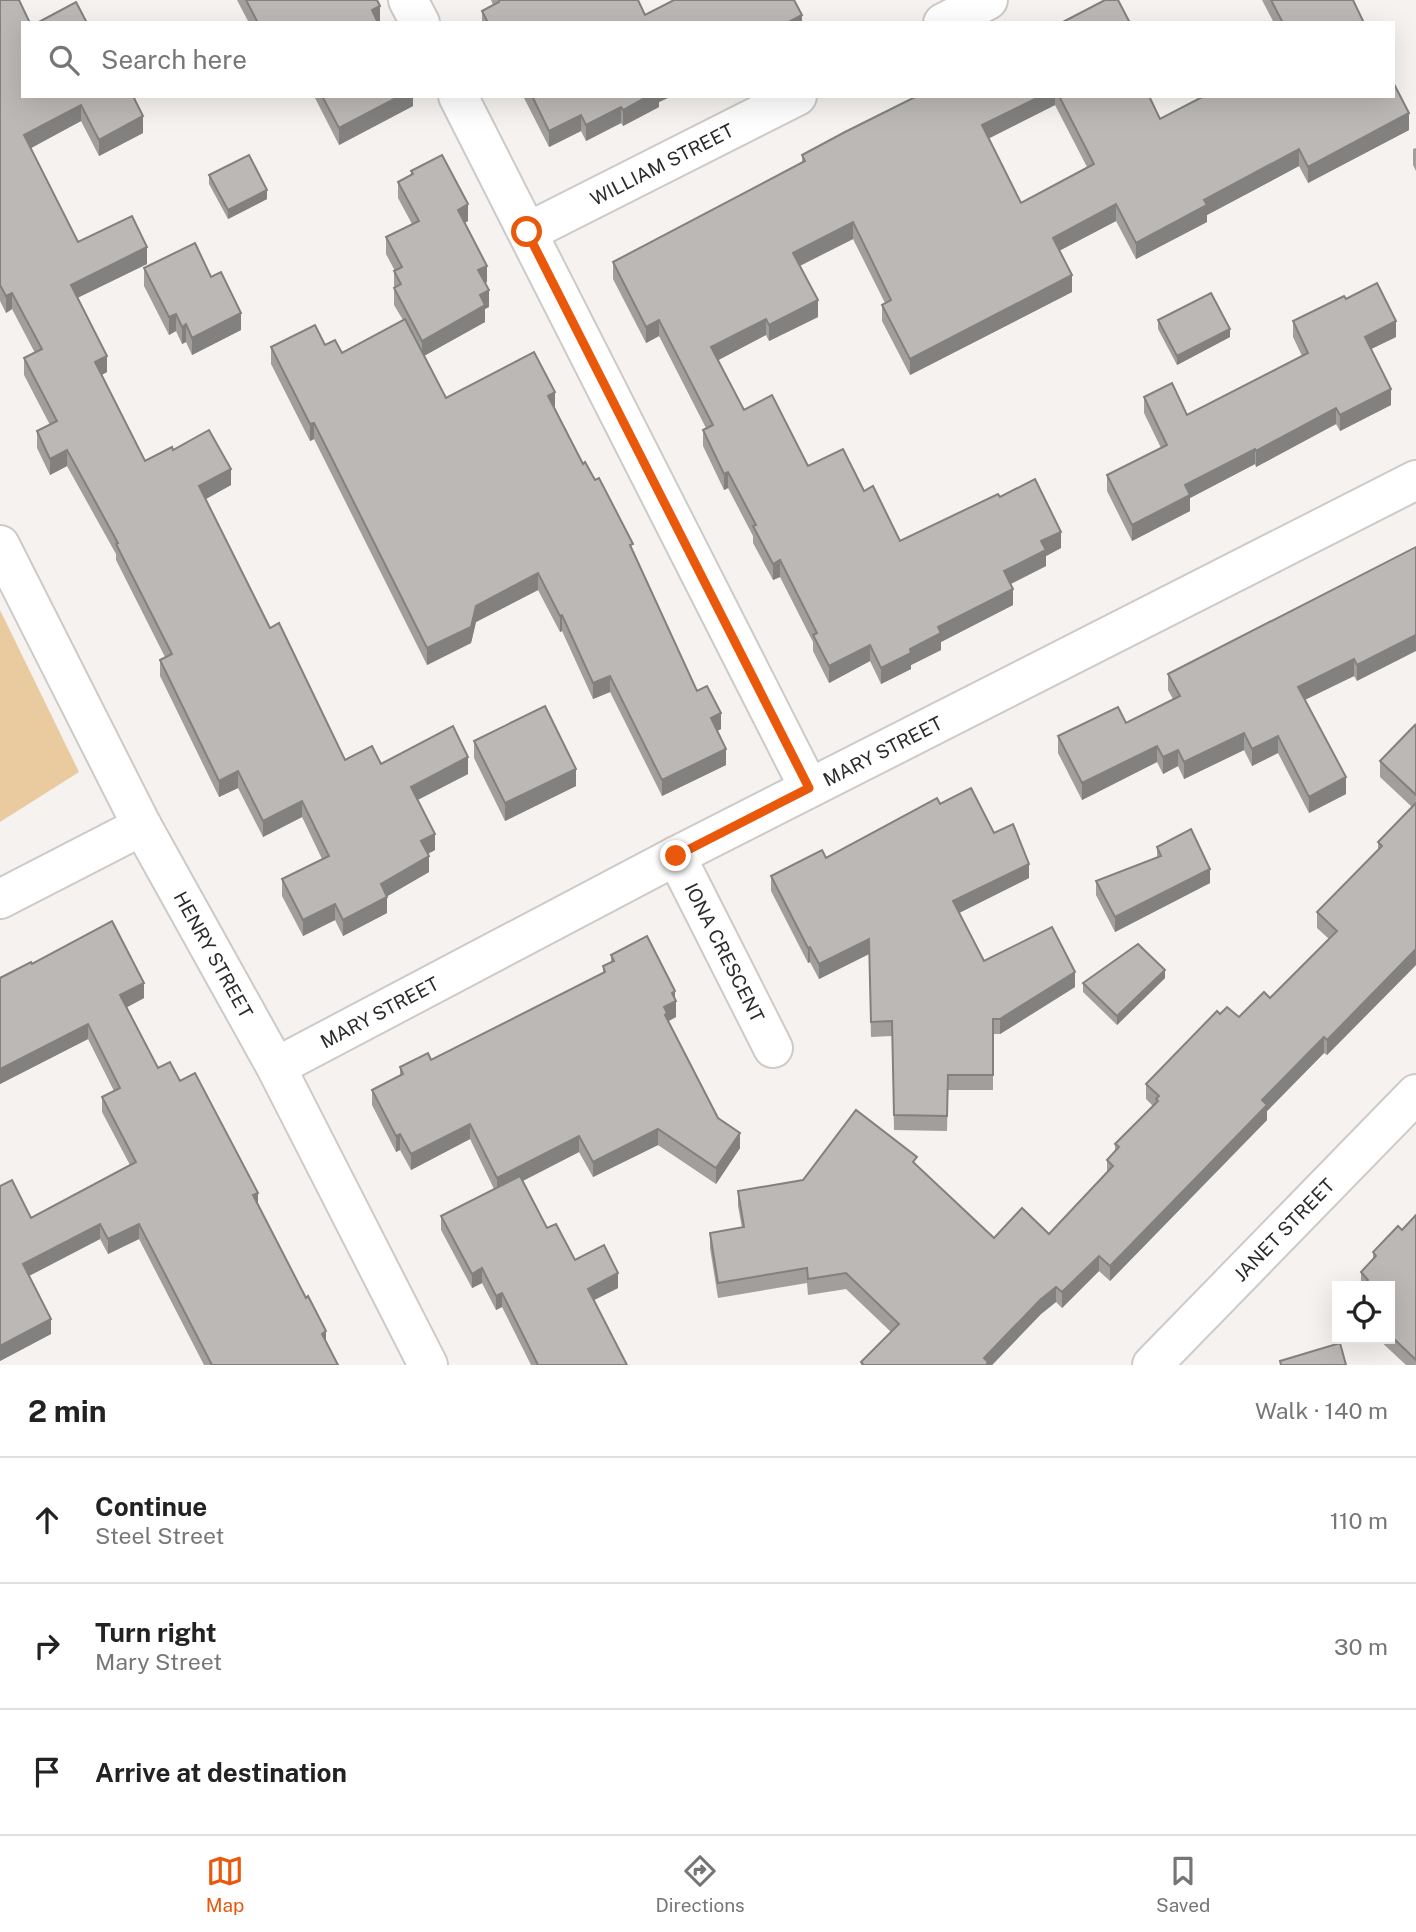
<!DOCTYPE html>
<html lang="en">
<head>
<meta charset="utf-8">
<style>
  :root { --surface:#fff; --page:#f6f6f6; --text:#222; --muted:#767676; --line:#e0e0e0; --accent:#ea580c }
  body { margin:0; font-family:"Public Sans",sans-serif; background:var(--page); color:var(--text) }
  .controls { position:absolute; right:21px; bottom:21px; display:grid; overflow:hidden; border-radius:0px; box-shadow:0 7px 28px #0002 }
  .controls button { width:63px; height:63px; display:grid; place-items:center; padding:0; border:0; border-bottom:2px solid var(--line); background:var(--surface); color:var(--text); font:35px sans-serif }
  .stop { position:absolute; width:21px; height:21px; margin:-16px; border:5px solid #ea580c; border-radius:50%; background:#fff }
  .stop.end { background:#ea580c; border-color:#fff; box-shadow:0 2px 7px #0008 }
  .list { margin:0; padding:0; list-style:none }
  h2 { display:flex; justify-content:space-between; align-items:center; height:91px; margin:0; padding:0 28px; font-size:30px }
  h2 small { font-size:23px; font-weight:400; color:var(--muted) }
  .list li { display:grid; grid-template-columns:46px 1fr auto; gap:21px; align-items:center; box-sizing:border-box; height:126px; padding:0 28px; border-top:2px solid var(--line) }
  .list b { display:block; font-size:26px; white-space:nowrap }
  .list p { margin:0; font-size:23px; white-space:nowrap; color:var(--muted) }
  .list em { font-size:23px; font-style:normal; color:var(--muted) }
  .icon { flex:none; width:38px; height:38px; fill:none; stroke:currentColor; stroke-width:2; stroke-linecap:round; stroke-linejoin:round }
  .map { position:relative; flex:none; width:1416px; height:1365px; overflow:hidden }
  .search { position:absolute; background:var(--surface); box-shadow:0 7px 28px #0002; left:21px; right:21px; top:21px; height:77px; display:flex; align-items:center; gap:18px; box-sizing:border-box; padding:0 24px; border-radius:0px; color:var(--muted); font-size:26px }
  .sheet { height:469px; background:var(--surface) }
  nav { display:flex; justify-content:space-around; align-items:center; box-sizing:border-box; height:98px; border-top:2px solid var(--line); background:var(--surface); font-size:19px; color:var(--muted) }
  nav a { display:grid; justify-items:center; gap:4px }
  nav .on { color:var(--accent) }
  .map>svg:first-child { display:block }
  .green { fill:#eacb9f }
  .lines { fill:none; stroke-linecap:round; stroke-linejoin:round }
  .minor-casing { stroke:#cdcac7; stroke-width:42 }
  .tertiary-casing { stroke:#cdcac7; stroke-width:42 }
  .minor { stroke:#fff; stroke-width:38 }
  .tertiary { stroke:#fff; stroke-width:38 }
  .wall { fill:#a19e9c; fill-rule:evenodd }
  .shaded-wall { fill:#83817f }
  .building { fill:#bbb8b5; stroke:#83817f; stroke-width:2 }
  .route { stroke:#ea580c; stroke-width:9 }
  .labels { text-anchor:middle; stroke-width:6; stroke-linejoin:round; paint-order:stroke }
  .street-label { font-size:19px; fill:#2c2b2a; stroke:#f5f2ef }
</style>
</head>
<body>
<div class="map">
<svg width="1416" height="1365" viewBox="0 0 1416 1365">
  <rect width="100%" height="100%" fill="#f5f2ef"/>
  <path class="green" d="M0,610L79,772L0,822Z"/>
  <g class="lines">
    <g class="minor-casing">
      <g id="minor">
        <path d="M408,0L420,23"/>
        <path d="M943,23L988,0"/>
        <path d="M458,96L809,788"/>
        <path id="s1" d="M528,232L797,96"/>
        <path id="s2" d="M0,545L142,826L276,1067L428,1365"/>
        <path id="s3" d="M676,856L773,1048"/>
        <path d="M0,899L142,826"/>
        <path id="s4" d="M276,1067L676,856L1416,480"/>
      </g>
    </g>
    <g class="tertiary-casing">
      <g id="tertiary">
        <path id="s5" d="M1152,1365L1416,1094"/>
      </g>
    </g>
    <use href="#minor" class="minor"/>
    <use href="#tertiary" class="tertiary"/>
  </g>
  <g class="wall">
    <path d="M0,0L23,23L133,96L143,133L99,156L81,121L30,148L78,242L147,264L77,298L107,372L101,375L145,461L173,450L231,485L205,499L270,628L345,760L468,774L418,800L435,850L428,854L429,872L387,896V913L343,936L335,920L303,936L282,896V879L322,859L302,817L263,837L238,788L219,797L160,676V660L165,657L116,560V554L67,466L50,475L37,448V431L50,425L24,375V358L35,353L12,309L6,313L0,301Z"/>
    <path d="M237,0H377L380,23H249Z"/>
    <path d="M491,0H638L645,15L802,23H482V11L493,5Z"/>
    <path d="M1262,0H1353L1364,23H1274Z"/>
    <path d="M314,96H413V106L339,145Z"/>
    <path d="M523,96H672L659,102V107L623,126L621,123L586,141L581,131L549,147Z"/>
    <path d="M917,96H1149L1160,119L1409,130L1308,183L1299,166L1207,215V222L1136,259L1116,221L1059,251L1072,292L910,375L882,321V305L885,303L853,239L800,266L818,317L769,341L766,335L718,360L744,410L808,466L864,491L900,541L1000,497L1061,548L1046,556V566L1011,584L1013,605L941,642V650L911,665V669L881,684L870,661L829,683L813,651V642L780,577L773,580L753,543V536L728,488L724,490L703,446V430L706,428L659,336L646,343L613,279V262L802,163V155ZM1055,105L1087,167L1021,203L989,138Z"/>
    <path d="M1416,148V171L1413,165V149Z"/>
    <path d="M411,171L468,221L465,223L487,282L485,283L489,307L485,309V322L424,356L446,398L555,408L583,464L633,551L697,691L721,729L717,731L726,765L662,796L610,692L593,699L562,631L560,632L538,590L476,622L471,643L427,665L314,439L310,441L271,364V347L325,345L342,353L403,320L394,305V271H395L386,254V237L412,224L398,198V182L411,175Z"/>
    <path d="M209,175L267,199L228,219L209,184Z"/>
    <path d="M144,268L211,277L241,330L192,355L186,342L182,344L176,331L169,335L144,286Z"/>
    <path d="M1346,299L1396,337L1371,349L1391,405L1340,431L1336,424L1256,467L1255,464L1190,498V511L1132,541L1107,491V475L1161,448L1144,413V397L1187,415L1302,356L1293,337V321Z"/>
    <path d="M1158,320L1230,337L1177,365L1158,329Z"/>
    <path d="M1416,547L1357,681L1354,676L1305,700L1346,794L1309,813L1278,753L1252,766L1244,750L1184,779L1178,766L1163,774L1157,762L1082,800L1058,753V736L1126,723L1173,699L1168,690V674Z"/>
    <path d="M1416,728V965L1327,1055L1324,1053L1267,1111V1120L1110,1281L1099,1271L1062,1308L1056,1302L1041,1314L992,1365H861V1362L891,1332L846,1289L808,1295L807,1283L718,1298L710,1248V1233L742,1228L738,1206V1191L917,1166L994,1238L1049,1234L1107,1172V1160L1115,1151V1144L1153,1106L1146,1099V1084L1220,1014L1239,1017L1270,998L1329,939L1317,928V912L1378,851V842L1412,807L1380,777V761Z"/>
    <path d="M474,741L576,786L505,821L474,758Z"/>
    <path d="M940,804L994,833L1029,878L959,913L984,961L1075,987L1000,1034H993V1090H948L947,1131L894,1130L892,1036L871,1037L869,954L819,979L810,962L808,963L771,891V876L826,858Z"/>
    <path d="M1157,847L1210,883L1115,932L1096,895V881L1157,858Z"/>
    <path d="M611,955L675,998L676,1017L668,1021L718,1118L740,1148L716,1184L658,1145L593,1177L579,1152L523,1181L547,1228L575,1260L618,1288L594,1300L627,1365H531L502,1307L496,1310L482,1283L472,1288L441,1230V1216L494,1189L470,1139L411,1170L400,1150L396,1152L372,1105V1090L400,1075V1067L431,1060L603,973V966L611,963Z"/>
    <path d="M32,964L144,998L127,1007L158,1068L180,1081L258,1205L338,1365H204L139,1239L108,1254L100,1239L29,1276L51,1334L0,1361V1186L31,1218L130,1165L102,1112V1097L114,1091L88,1039L0,1084V978Z"/>
    <path d="M1165,978L1117,1025L1083,992V983Z"/>
    <path d="M1416,1215V1365H1406L1378,1339H1390V1286H1361V1272L1373,1259V1252L1402,1230Z"/>
  </g>
  <g class="shaded-wall">
    <path d="M380,6V23H372V10Z"/>
    <path d="M802,15V23H787Z"/>
    <path d="M400,96H413V106L339,145V128Z"/>
    <path d="M648,96H672L659,102V107L623,126V110Z"/>
    <path d="M1041,96H1055V105L982,142V125Z"/>
    <path d="M81,105V121L24,152V135Z"/>
    <path d="M621,107V123L586,141V125Z"/>
    <path d="M1409,113V130L1308,183V167Z"/>
    <path d="M581,115V131L549,147V131Z"/>
    <path d="M143,116V133L99,156V140Z"/>
    <path d="M1299,149V166L1207,215V222L1136,259V243L1204,200Z"/>
    <path d="M267,190V199L228,219V210Z"/>
    <path d="M468,204V221L458,226V210Z"/>
    <path d="M1116,204V221L1053,254V238Z"/>
    <path d="M853,222V239L793,269V253Z"/>
    <path d="M147,247V264L71,301V285Z"/>
    <path d="M487,266V282L478,286V270Z"/>
    <path d="M1072,275V292L910,375V359Z"/>
    <path d="M489,290V307L485,309V322L422,357V341L480,295Z"/>
    <path d="M12,293V309L6,313V296Z"/>
    <path d="M818,300V317L769,341V325Z"/>
    <path d="M241,313V330L192,355V338Z"/>
    <path d="M176,314V331L169,335V317Z"/>
    <path d="M766,319V335L711,364V347Z"/>
    <path d="M659,320V336L646,343V327Z"/>
    <path d="M1396,321V337L1365,352V337Z"/>
    <path d="M186,324V342L182,344V327Z"/>
    <path d="M1230,329V337L1177,365V356Z"/>
    <path d="M107,356V372L95,379V362Z"/>
    <path d="M1391,389V405L1340,431V415Z"/>
    <path d="M555,392V408L548,396Z"/>
    <path d="M1336,408V424L1256,467V451Z"/>
    <path d="M314,423V439L310,441V424Z"/>
    <path d="M1255,449V464L1190,498V511L1132,541V525L1185,485Z"/>
    <path d="M67,450V466L50,475V459Z"/>
    <path d="M231,469V485L199,503V486Z"/>
    <path d="M728,472V488L724,490V474Z"/>
    <path d="M1061,532V548L1046,556V566L1004,587V571L1041,541Z"/>
    <path d="M780,560V577L773,580V564Z"/>
    <path d="M538,573V590L476,622L471,643L427,665V648L476,606Z"/>
    <path d="M1013,589V605L941,642V650L911,665V669L881,684V668L910,649L938,627Z"/>
    <path d="M562,615V631L560,632V616Z"/>
    <path d="M1416,635V651L1357,681V665Z"/>
    <path d="M870,645V661L829,683V666Z"/>
    <path d="M1354,659V676L1298,703V687Z"/>
    <path d="M610,676V692L593,699V683Z"/>
    <path d="M721,713V729L711,734V718Z"/>
    <path d="M1244,733V750L1184,779V762Z"/>
    <path d="M1278,736V753L1252,766V749Z"/>
    <path d="M1157,746V762L1082,800V783Z"/>
    <path d="M726,749V765L662,796V780Z"/>
    <path d="M1178,750V766L1163,774V757Z"/>
    <path d="M468,757V774L411,803V787Z"/>
    <path d="M576,769V786L505,821V803Z"/>
    <path d="M238,771V788L219,797V781Z"/>
    <path d="M1346,777V794L1309,813V797Z"/>
    <path d="M302,801V817L263,837V821Z"/>
    <path d="M435,834V850L421,857V841Z"/>
    <path d="M429,856V872L381,900V884Z"/>
    <path d="M1029,864V878L953,916V901Z"/>
    <path d="M1210,869V883L1115,932V917Z"/>
    <path d="M387,897V913L343,936V920Z"/>
    <path d="M335,904V920L303,936V920Z"/>
    <path d="M869,939V954L819,979V964Z"/>
    <path d="M810,947V962L808,963V948Z"/>
    <path d="M1416,949V965L1327,1055V1040Z"/>
    <path d="M1165,970V978L1117,1025V1016Z"/>
    <path d="M1075,972V987L1000,1034V1019Z"/>
    <path d="M144,983V998L120,1011V995Z"/>
    <path d="M675,991V1002L676,1001V1017L667,1022V1029L664,1007L672,993Z"/>
    <path d="M88,1024V1039L0,1084V1069Z"/>
    <path d="M1324,1037V1053L1267,1111V1120L1110,1281V1266L1262,1100Z"/>
    <path d="M470,1124V1139L411,1170V1154Z"/>
    <path d="M658,1129V1145L593,1177V1162Z"/>
    <path d="M740,1133V1148L716,1184V1168Z"/>
    <path d="M400,1134V1150L396,1152V1136Z"/>
    <path d="M579,1136V1152L497,1194V1178Z"/>
    <path d="M258,1193V1208L253,1195Z"/>
    <path d="M100,1224V1239L23,1279V1264Z"/>
    <path d="M139,1224V1239L108,1254V1239Z"/>
    <path d="M1099,1256V1271L1062,1308V1292Z"/>
    <path d="M482,1268V1283L472,1288V1274Z"/>
    <path d="M618,1273V1288L588,1303V1289Z"/>
    <path d="M1056,1287V1302L1041,1314L992,1365H984V1358L1041,1299Z"/>
    <path d="M502,1293V1307L496,1310V1296Z"/>
    <path d="M51,1319V1334L0,1361V1346Z"/>
    <path d="M326,1331V1347L322,1334Z"/>
  </g>
  <g class="building">
    <path d="M0,0H19L30,23H23V96H133L143,116L99,140L81,105L24,135L78,242L132,216L147,247L71,285L107,356L95,362L145,461L172,447L173,450L209,430L231,469L199,486L270,628L279,623L345,760L372,746L381,764L453,726L468,757L411,787L435,834L421,841L429,856L381,884L387,897L343,920L335,904L303,920L282,879L329,856L302,801L263,821L238,771L219,781L160,660L172,654L116,544L118,543L67,450L50,459L37,431L57,421L24,358L42,349L12,293L6,296L0,285Z"/>
    <path d="M246,0H377L380,6L372,10L378,23H258Z"/>
    <path d="M499,0H638L645,15L674,0H794L802,15L787,23H488L482,11L499,2Z"/>
    <path d="M1105,0H1118L1130,23H1061Z"/>
    <path d="M1271,0H1353L1364,23H1283Z"/>
    <path d="M76,2L87,23H37Z"/>
    <path d="M1393,82L1409,113L1308,167L1299,149L1204,200L1207,205L1136,243L1116,204L1053,238L1072,275L910,359L882,305L891,300L853,222L793,253L818,300L769,325L766,319L711,347L744,410L772,395L808,466L843,449L864,491L873,486L900,541L998,494L1000,497L1035,479L1061,532L1041,541L1046,550L1004,571L1013,589L938,627L941,633L910,649L911,653L881,668L870,645L829,666L813,635L817,633L780,560L773,564L753,526L756,525L728,472L724,474L703,430L713,425L659,320L646,327L613,262L805,161L802,155L845,132L917,96H1041L982,125L1021,203L1094,164L1059,96H1149L1160,119L1204,96H1393Z"/>
    <path d="M322,96H400L339,128Z"/>
    <path d="M532,96H648L623,110L621,107L586,125L581,115L549,131Z"/>
    <path d="M249,155L267,190L228,210L209,175Z"/>
    <path d="M442,155L468,204L458,210L487,266L478,270L489,290L480,295L485,305L422,341L394,288L401,284L394,271L402,267L386,237L419,221L398,182L413,174L411,171Z"/>
    <path d="M195,243L211,277L221,272L241,313L192,338L186,324L182,327L176,314L169,317L144,268Z"/>
    <path d="M1377,283L1396,321L1365,337L1391,389L1340,415L1336,408L1256,451L1255,449L1185,485L1190,495L1132,525L1107,475L1167,445L1144,397L1172,383L1187,415L1308,353L1293,321L1344,296L1346,299Z"/>
    <path d="M1211,293L1230,329L1177,356L1158,320Z"/>
    <path d="M405,319L446,398L534,352L555,392L548,396L583,464L585,462L595,480L599,478L633,544L630,545L697,691L707,686L721,713L711,718L726,749L662,780L610,676L593,683L562,615L560,616L538,573L476,606L471,627L427,648L314,423L310,424L271,347L315,325L325,345L335,340L342,353Z"/>
    <path d="M1416,547V635L1357,665L1354,659L1298,687L1346,777L1309,797L1278,736L1252,749L1244,733L1184,762L1178,750L1163,757L1157,746L1082,783L1058,736L1118,707L1126,723L1180,696L1168,674Z"/>
    <path d="M545,706L576,769L505,803L474,741Z"/>
    <path d="M1415,725L1416,728V795L1380,761Z"/>
    <path d="M971,788L994,833L1013,824L1029,864L953,901L984,961L1052,927L1075,972L1000,1019H993V1075H948L947,1116L894,1115L892,1021L871,1022L869,939L819,964L810,947L808,948L771,876L822,850L826,858L937,798L940,804Z"/>
    <path d="M1416,803V949L1327,1040L1324,1037L1262,1100L1267,1105L1110,1266L1099,1256L1062,1292L1056,1287L1041,1299L984,1358L988,1362L986,1365H864L861,1362L899,1324L846,1273L808,1279L807,1268L718,1283L710,1233L744,1227L738,1191L803,1180L856,1110L917,1157L913,1162L994,1238L1022,1208L1049,1234L1113,1166L1107,1160L1119,1147L1115,1144L1158,1101L1156,1099L1159,1096L1146,1084L1217,1011L1220,1014L1227,1007L1239,1017L1264,992L1270,998L1337,931L1317,912L1382,846L1378,842Z"/>
    <path d="M1191,829L1210,869L1115,917L1096,881L1161,856L1157,847Z"/>
    <path d="M112,921L144,983L120,995L158,1068L170,1062L180,1081L195,1073L258,1193L253,1195L306,1298L308,1296L326,1331L322,1334L338,1365H212L139,1224L108,1239L100,1224L23,1264L51,1319L0,1346V1186L12,1180L31,1218L136,1162L102,1097L120,1088L88,1024L0,1069V978L31,962L32,964Z"/>
    <path d="M647,936L675,991L672,993L676,1001L664,1007L667,1013L665,1015L718,1118L740,1133L716,1168L658,1129L593,1162L579,1136L497,1178L470,1124L411,1154L400,1134L396,1136L372,1090L403,1074L400,1067L428,1053L431,1060L605,972L603,966L614,961L611,955Z"/>
    <path d="M1138,944L1165,970L1117,1016L1083,983Z"/>
    <path d="M520,1176L547,1228L556,1224L575,1260L604,1245L618,1273L588,1289L627,1365H538L502,1293L496,1296L482,1268L472,1274L441,1216Z"/>
    <path d="M1416,1215V1360L1390,1335V1286H1362L1368,1280L1361,1272L1376,1256L1373,1252L1398,1226L1402,1230Z"/>
    <path d="M1340,1343L1346,1365H1281L1280,1361Z"/>
  </g>
  <g class="lines">
    <path class="route" d="M527,232L809,788L676,856"/>
  </g>
  <g class="labels">
    <g class="street-label">
      <text dy="7" stroke="none"><textPath href="#s1" startOffset="150">WILLIAM STREET</textPath></text>
      <text dy="7" stroke="none"><textPath href="#s4" startOffset="684">MARY STREET</textPath></text>
      <text dy="7" stroke="none"><textPath href="#s3" startOffset="108">IONA CRESCENT</textPath></text>
      <text dy="7" stroke="none"><textPath href="#s2" startOffset="462">HENRY STREET</textPath></text>
      <text dy="7" stroke="none"><textPath href="#s4" startOffset="117">MARY STREET</textPath></text>
      <text dy="7" stroke="none"><textPath href="#s5" startOffset="189">JANET STREET</textPath></text>
    </g>
  </g>
</svg>
<div class="controls">
<button><svg class="icon" aria-label="locate" viewBox="0 0 24 24"><circle cx="12" cy="12" r="6"/><path d="M12 2v4M12 18v4M2 12h4M18 12h4"/></svg></button>
</div>
<div class="stop" style="left:527px;top:232px"></div>
<div class="stop end" style="left:676px;top:856px"></div>
<div class="search"><svg class="icon" aria-label="search" viewBox="0 0 24 24"><circle cx="10" cy="10" r="6"/><path d="M15 15l6 6"/></svg>Search here</div>
</div>
<section class="sheet">
<h2>2 min<small>Walk · 140 m</small></h2>
<ul class="list">
<li><svg class="icon" aria-label="ahead" viewBox="0 0 24 24"><path d="M12 20V5M6 11l6-6 6 6"/></svg><div><b>Continue</b><p>Steel Street</p></div><em>110 m</em></li>
<li><svg class="icon" aria-label="right" viewBox="0 0 24 24"><path d="M7 20v-9h11M14 6l5 5-5 5"/></svg><div><b>Turn right</b><p>Mary Street</p></div><em>30 m</em></li>
<li><svg class="icon" aria-label="arrive" viewBox="0 0 24 24"><path d="M6 21V4h12l-3 4 3 4H6"/></svg><div><b>Arrive at destination</b></div></li>
</ul>
</section>
<nav>
<a class="on"><svg class="icon" aria-label="map" viewBox="0 0 24 24"><path d="M3 6l6-2 6 2 6-2v14l-6 2-6-2-6 2zM9 4v14M15 6v14"/></svg>Map</a>
<a><svg class="icon" aria-label="directions" viewBox="0 0 24 24"><path d="M12 3l9 9-9 9-9-9zM9 14v-3h6M13 9l2 2-2 2"/></svg>Directions</a>
<a><svg class="icon" aria-label="saved" viewBox="0 0 24 24"><path d="M7 4h10v16l-5-4-5 4z"/></svg>Saved</a>
</nav>
</body>
</html>
